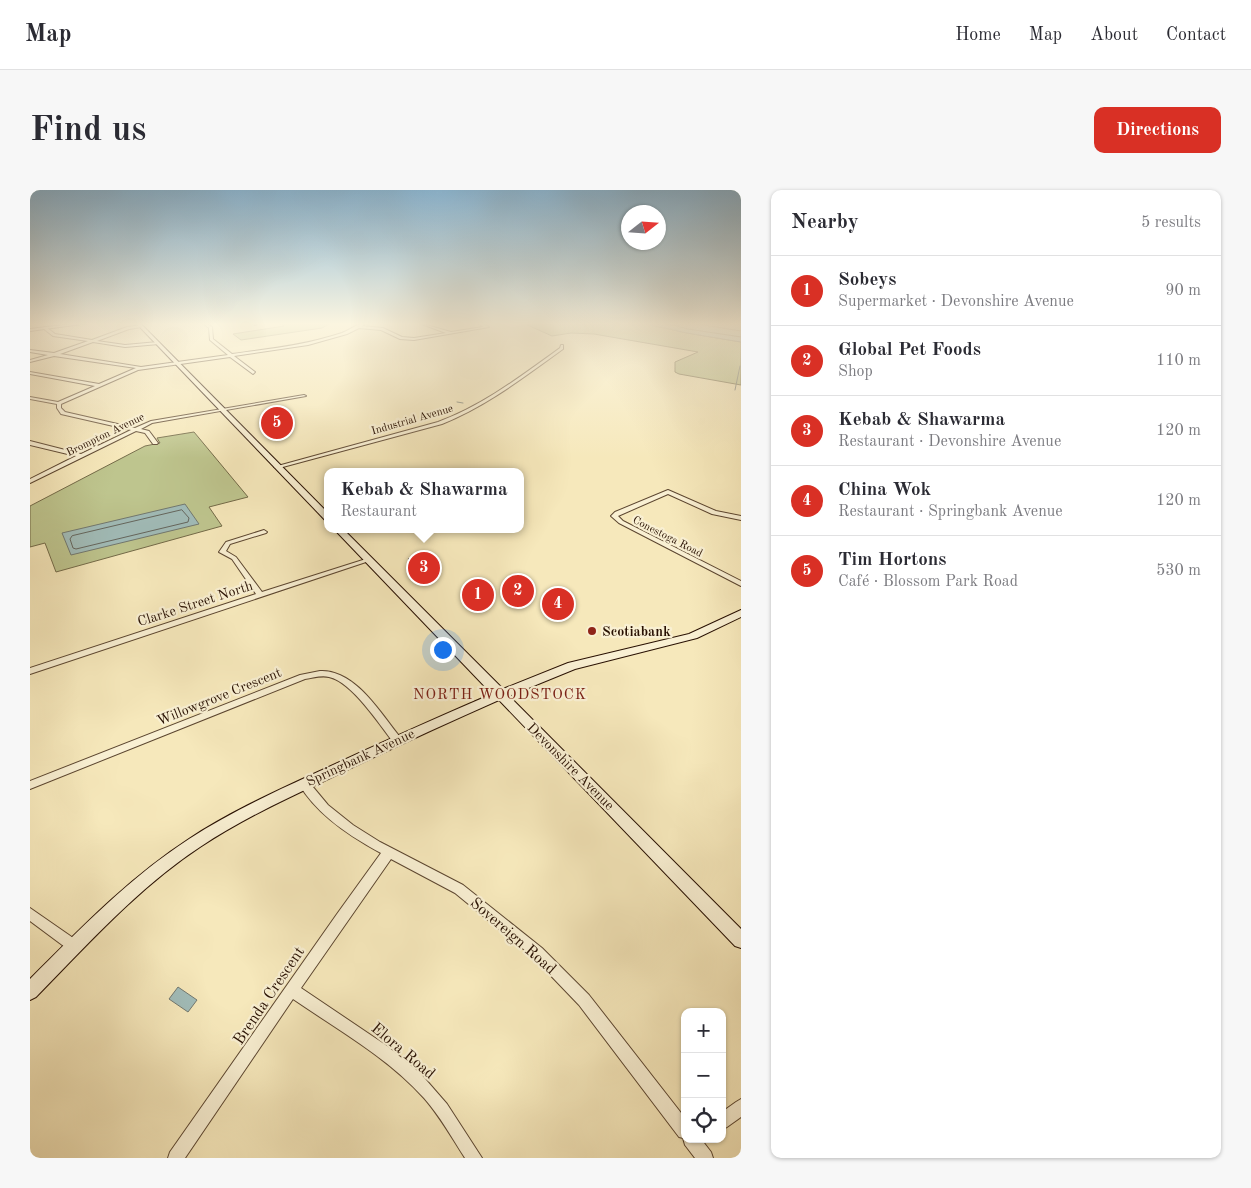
<!DOCTYPE html>
<html lang="en">
<head>
<meta charset="utf-8">
<style>
  :root { --surface:#fff; --page:#f7f7f7; --text:#2b2b33; --muted:#7c7c81; --line:#e1e1e2; --accent:#d93025 }
  body { margin:0; font-family:"Old Standard TT",serif; background:var(--page); color:var(--text) }
  .controls { position:absolute; right:15px; bottom:15px; display:grid; overflow:hidden; border-radius:10px; box-shadow:0 1px 4px #0004 }
  .controls button { width:45px; height:45px; display:grid; place-items:center; padding:0; border:0; border-bottom:1px solid var(--line); background:var(--surface); color:var(--text); font:25px sans-serif }
  .compass { position:absolute; left:591px; top:15px; width:45px; height:45px; border-radius:50%; background:var(--surface); box-shadow:0 1px 4px #0004; rotate:73deg }
  .you { position:absolute; left:412px; top:459px; width:18px; height:18px; margin:-12px; border:4px solid #fff; border-radius:50%; background:#1a73e8; box-shadow:0 0 0 8px #1a73e833 }
  .badge { display:grid; place-items:center; width:32px; height:32px; border-radius:50%; background:var(--accent); color:#fff; font-size:16px; font-weight:700 }
  .pin { position:absolute; translate:-50% -50%; border:2px solid #fff; box-shadow:0 1px 5px #0006 }
  .popup { position:absolute; left:294px; top:278px; width:200px; height:65px; box-sizing:border-box; display:grid; place-content:center; border-radius:10px; background:var(--surface); filter:drop-shadow(0 1px 4px #0005); font-size:16px; white-space:nowrap; color:var(--muted) }
  .popup b { font-size:19px; color:var(--text) }
  .popup::after { content:''; position:absolute; left:50%; top:100%; margin-left:-10px; border:10px solid transparent; border-top-color:var(--surface) }
  .list { margin:0; padding:0; list-style:none }
  h2 { display:flex; justify-content:space-between; align-items:center; height:65px; margin:0; padding:0 20px; font-size:21px }
  h2 small { font-size:16px; font-weight:400; color:var(--muted) }
  .list li { display:grid; grid-template-columns:32px 1fr auto; gap:15px; align-items:center; box-sizing:border-box; height:70px; padding:0 20px; border-top:1px solid var(--line) }
  .list b { display:block; font-size:19px; white-space:nowrap }
  .list p { margin:0; font-size:16px; white-space:nowrap; color:var(--muted) }
  .list em { font-size:16px; font-style:normal; color:var(--muted) }
  .icon { flex:none; width:28px; height:28px; fill:none; stroke:currentColor; stroke-width:2; stroke-linecap:round; stroke-linejoin:round }
  .map { position:relative; flex:none; width:711px; height:968px; overflow:hidden; border-radius:10px }
  header { display:flex; align-items:center; gap:30px; box-sizing:border-box; height:70px; padding:0 25px; background:var(--surface); border-bottom:1px solid var(--line) }
  header strong { font-size:24px }
  nav { display:flex; gap:28px; margin-inline-start:auto; font-size:18px }
  .intro { display:flex; align-items:center; justify-content:space-between; box-sizing:border-box; height:120px; padding:0 30px }
  h1 { margin:0; font-size:35px }
  .button { padding:12px 22px; border-radius:10px; background:var(--accent); color:#fff; font-size:18px; font-weight:700 }
  main { display:flex; gap:30px; padding:0 30px }
  aside { flex:1; background:var(--surface); border-radius:10px; box-shadow:0 1px 4px #0004 }
  .map>svg:first-child { display:block }
  .green { fill:#bec58e; stroke:#736a48 }
  .water { fill:#a1bdba; stroke:#717870 }
  .lines { fill:none; stroke-linecap:round; stroke-linejoin:round }
  .shore { stroke:#64665e; stroke-width:1 }
  .stream { stroke:#717870; stroke-width:1 }
  .building { fill:#d49063; stroke:#281002 }
  .street-casing { stroke:#5c4630; stroke-width:2 }
  .secondary-casing { stroke:#281002; stroke-width:2 }
  .street { fill:#f9f0d3; fill-rule:evenodd }
  .secondary { fill:#f9f0d3; fill-rule:evenodd }
  .poi-dot { fill:#8f2418; stroke:#f9f0d3; stroke-width:2 }
  .labels { text-anchor:middle; stroke-width:4.5; stroke-linejoin:round; paint-order:stroke }
  .far-street-label { font-size:11px; fill:#281002; stroke:#f9f0d3 }
  .street-label { font-size:14px; fill:#281002; stroke:#f9f0d3 }
  .poi-label { font-size:14px; font-weight:bold; fill:#281002; stroke:#f9f0d3; text-anchor:start }
  .neighbourhood-label { font-size:15px; letter-spacing:1px; fill:#7a1f14; stroke:#f9f0d3 }
  .near-street-label { font-size:16px; fill:#281002; stroke:#f9f0d3 }
</style>
</head>
<body>
<header>
<strong>Map</strong>
<nav><a>Home</a><a>Map</a><a>About</a><a>Contact</a></nav>
</header>
<div class="intro"><h1>Find us</h1><a class="button">Directions</a></div>
<main>
<div class="map">
<svg width="711" height="968" viewBox="0 0 711 968">
  <rect width="100%" height="100%" fill="#f6e8bb"/>
  <filter id="stains"><feTurbulence type="fractalNoise" baseFrequency=".004" numOctaves="4"/><feColorMatrix values="0 0 0 0 .2 0 0 0 0 .09 0 0 0 0 .02 0 0 0 .5 -.17"/></filter>
  <radialGradient id="worn" r=".72"><stop offset=".6" stop-color="#630" stop-opacity="0"/><stop offset="1" stop-color="#630" stop-opacity=".3"/></radialGradient>
  <g class="green">
    <path d="M249,133H301L292,138L211,150L203,144L254,136Z"/>
    <path d="M493,133H612L657,143L711,152V195L649,184L645,182V172L668,162L564,144L541,143L522,146Z"/>
    <path d="M164,242L218,307L179,317L192,336L26,382L15,353L0,357V316L115,256L130,253L127,248Z"/>
  </g>
  <g class="water">
    <path d="M612,133H711V152L657,143Z"/>
    <path d="M155,314L169,334L41,365L32,343Z"/>
    <path d="M148,797L167,810L158,822L139,809Z"/>
  </g>
  <g class="lines">
    <g class="shore">
      <path d="M636,133L658,139L711,147"/>
      <path d="M661,133L711,141"/>
      <path d="M152,320L159,328L158,332L46,359L43,358L40,349L42,346Z"/>
    </g>
    <g class="stream">
      <path d="M705,200L710,176"/>
      <path d="M427,212L433,213"/>
      <path d="M417,218L422,219"/>
    </g>
  </g>
  <path class="building" d="M394,364L403,373L387,377L378,369Z"/>
  <g class="lines">
    <g class="street-casing">
      <g id="street">
        <path d="M173,133H176L182,137L183,149L202,164C239,159 276,155 312,143C320,140 329,132 337,133L332,136L353,138L372,147L384,148L416,143L389,133L421,142L453,137L448,133H451L459,137L384,150L370,149L351,140L329,138L317,144L278,155L204,166L225,182L223,184L200,167L108,180L31,214V218L35,222L105,238L121,231L274,205L276,206L122,233L111,239L119,241L128,253L127,254H123L115,243L106,241L0,293V289L46,266L0,255V251L51,264L101,240L31,224L27,218V214L0,209V207L28,212L65,196L0,184V182L69,194L106,178L24,166L0,172V170L18,165L0,162V160L24,163L58,151L23,146L14,139V137H16L25,144L62,150L97,137L112,135V137L99,139L67,151L95,155L128,152L129,154L95,157L63,152L30,164L111,177L198,165L180,150L179,138Z"/>
        <path d="M221,133H225L227,134L225,135Z"/>
        <path d="M531,155H533V159C494,187 457,216 412,234L249,278L244,277L408,232C454,215 491,186 530,158Z"/>
        <path d="M638,300L686,321L711,326V330L682,324L638,304L588,326L593,331L711,391V396L589,333L581,326L585,322Z"/>
        <path d="M234,340L237,342L236,343L200,354L196,361L206,367L232,402L336,369L338,368L342,370L0,484V478L226,404L202,369L189,362L196,352Z"/>
        <path d="M290,481C325,479 351,524 370,547L372,550L370,553H364C349,534 322,492 299,487C291,485 283,488 275,489L0,599V591L270,485Z"/>
        <path d="M274,590L278,591L298,615L323,635L350,652L433,695L512,758L559,805L655,928V949H671L681,962L683,968H665L655,955L653,948L649,947L549,815L502,766L425,703L361,669L271,798L357,856L390,883L417,914L452,968H435C422,948 410,926 394,908C357,867 308,840 263,809L155,968H138L140,962L307,724L351,663C321,647 287,625 269,594L270,591Z"/>
        <path d="M0,718L49,752L50,756L49,760L44,762L39,760L0,731Z"/>
        <path d="M711,909V927L697,937L692,940V922L706,912Z"/>
      </g>
    </g>
    <g class="secondary-casing">
      <g id="secondary">
        <path d="M49,133H59L0,141V139Z"/>
        <path d="M106,133H110L298,323V330H295Z"/>
        <path d="M304,339H313L473,499L538,473L659,444L711,420V427L667,448L545,479L479,506L711,739V758L705,756L469,510C410,536 352,563 294,591C251,611 209,631 170,657C108,698 58,754 6,807L0,810V789C50,739 99,688 159,649C197,624 238,605 279,586C340,558 401,530 462,504Z"/>
      </g>
    </g>
    <use href="#street" class="street"/>
    <use href="#secondary" class="secondary"/>
  </g>
  <linearGradient id="sky" x2="0" y2="1"><stop stop-color="#8bb8d6"/><stop offset="0.5" stop-color="#fbf5e0"/><stop offset="1" stop-color="#fbf5e0" stop-opacity="0"/></linearGradient>
  <rect width="711" height="268" fill="url(#sky)"/>
  <circle class="poi-dot" cx="562" cy="441" r="5"/>
  <g class="labels">
    <g class="far-street-label">
      <text transform="translate(382 229) rotate(-16)" y="4">Industrial Avenue</text>
      <text transform="translate(75 244) rotate(-26)" y="4">Brompton Avenue</text>
      <text transform="translate(638 346) rotate(27)" y="4">Conestoga Road</text>
    </g>
    <g class="street-label">
      <text transform="translate(165 413) rotate(-18)" y="5">Clarke Street North</text>
      <text transform="translate(189 506) rotate(-22)" y="5">Willowgrove Crescent</text>
      <text transform="translate(330 567) rotate(-25)" y="5">Springbank Avenue</text>
      <text transform="translate(541 576) rotate(45)" y="5">Devonshire Avenue</text>
    </g>
    <g class="poi-label">
      <text x="572" y="446">Scotiabank</text>
    </g>
    <g class="neighbourhood-label">
      <text x="470" y="509">NORTH WOODSTOCK</text>
    </g>
    <g class="near-street-label">
      <text transform="translate(484 745) rotate(41)" y="6">Sovereign Road</text>
      <text transform="translate(238 805) rotate(-56)" y="6">Brenda Crescent</text>
      <text transform="translate(374 860) rotate(40)" y="6">Elora Road</text>
    </g>
  </g>
  <rect width="100%" height="100%" filter="url(#stains)"/>
  <rect width="100%" height="100%" fill="url(#worn)"/>
</svg>
<div class="controls">
<button>+</button>
<button>−</button>
<button><svg class="icon" aria-label="locate" viewBox="0 0 24 24"><circle cx="12" cy="12" r="6"/><path d="M12 2v4M12 18v4M2 12h4M18 12h4"/></svg></button>
</div>
<svg class="compass" viewBox="-18 -18 36 36"><path d="M0-13l5 13h-10z" fill="#e53935"/><path d="M0 13l5-13h-10z" fill="#7c7c81"/></svg>
<div class="you"></div>
<div class="pin badge" style="left:448px;top:405px">1</div>
<div class="pin badge" style="left:488px;top:401px">2</div>
<div class="pin badge" style="left:394px;top:378px">3</div>
<div class="popup"><b>Kebab &amp; Shawarma</b>Restaurant</div>
<div class="pin badge" style="left:528px;top:414px">4</div>
<div class="pin badge" style="left:247px;top:233px">5</div>
</div>
<aside>
<h2>Nearby<small>5 results</small></h2>
<ul class="list">
<li><span class="badge">1</span><div><b>Sobeys</b><p>Supermarket · Devonshire Avenue</p></div><em>90 m</em></li>
<li><span class="badge">2</span><div><b>Global Pet Foods</b><p>Shop</p></div><em>110 m</em></li>
<li><span class="badge">3</span><div><b>Kebab &amp; Shawarma</b><p>Restaurant · Devonshire Avenue</p></div><em>120 m</em></li>
<li><span class="badge">4</span><div><b>China Wok</b><p>Restaurant · Springbank Avenue</p></div><em>120 m</em></li>
<li><span class="badge">5</span><div><b>Tim Hortons</b><p>Café · Blossom Park Road</p></div><em>530 m</em></li>
</ul>
</aside>
</main>
</body>
</html>
